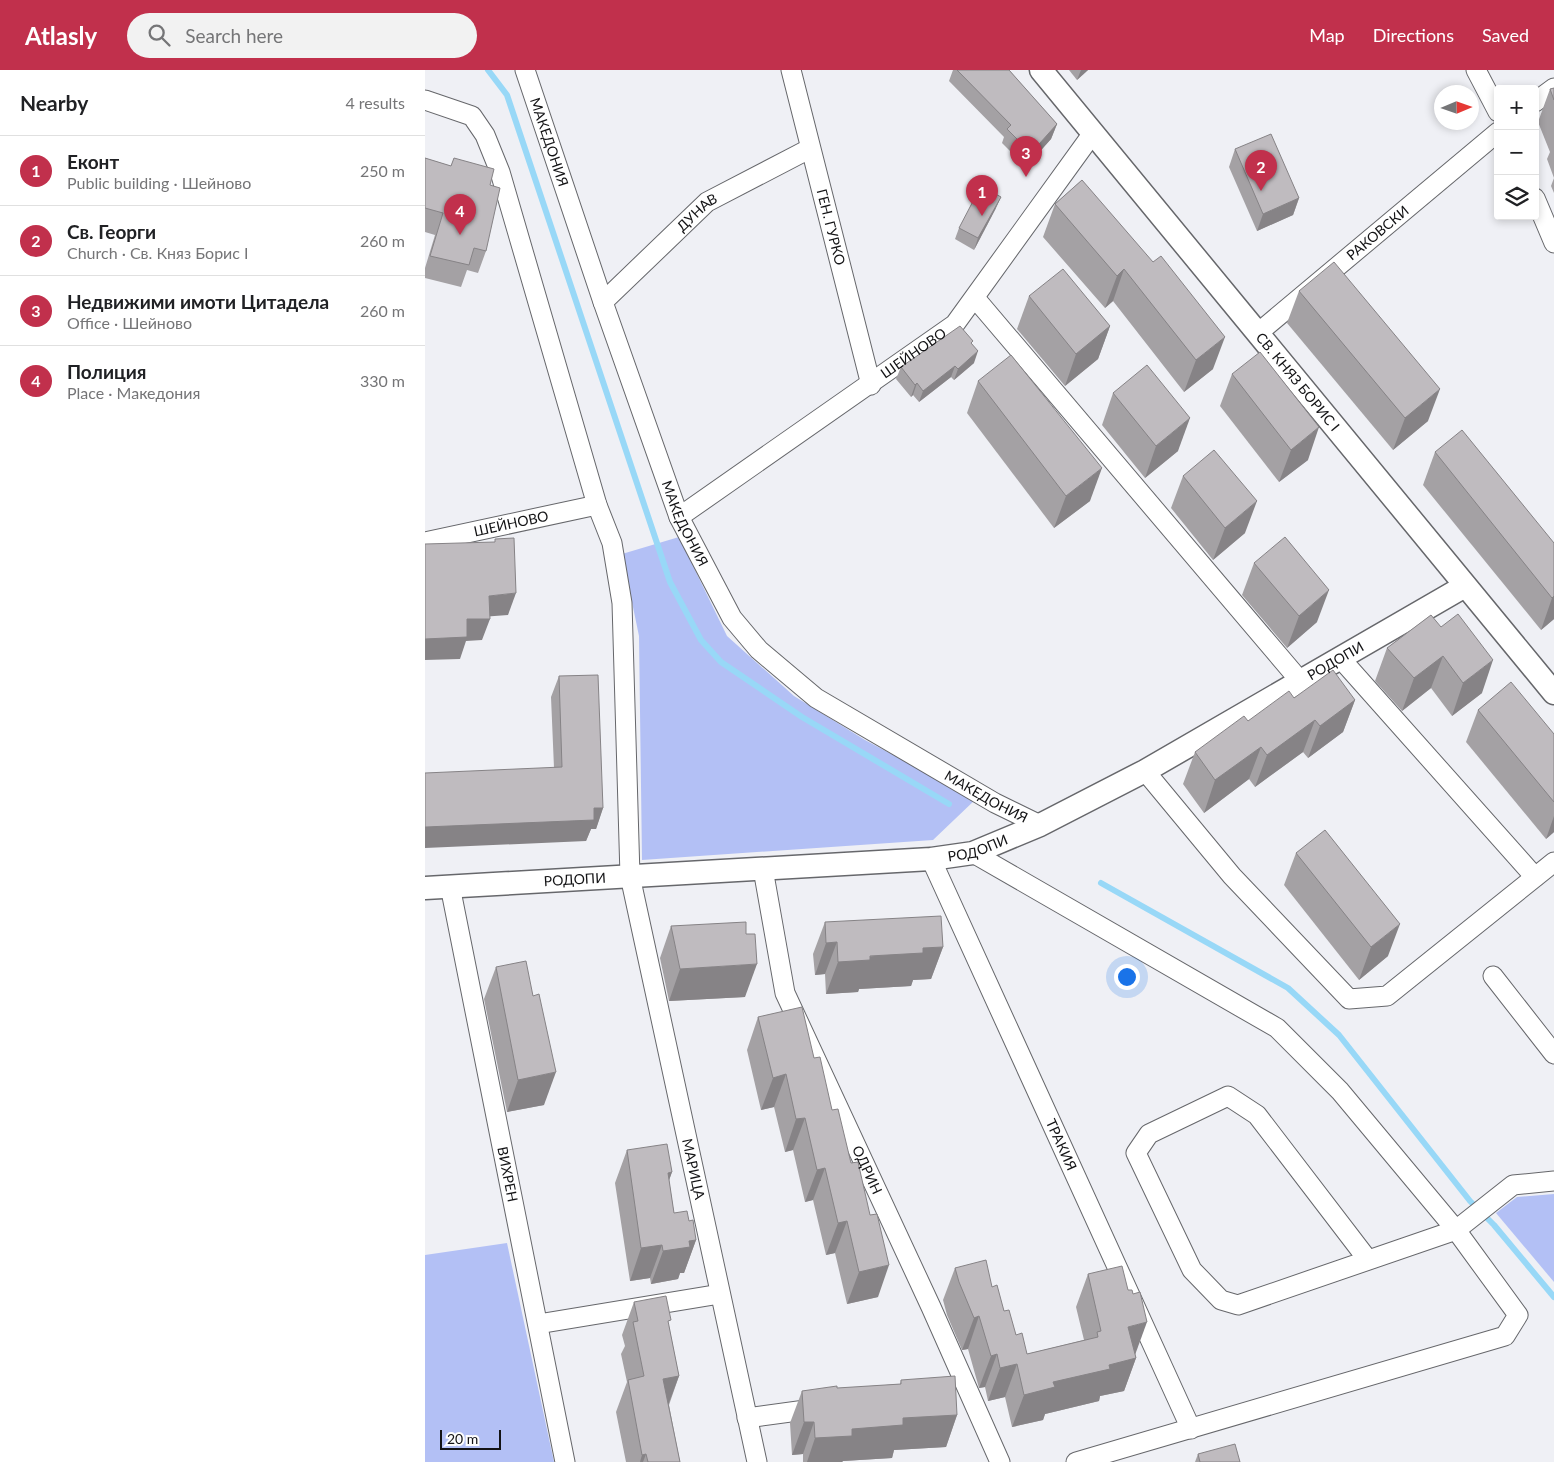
<!DOCTYPE html>
<html lang="en">
<head>
<meta charset="utf-8">
<style>
  :root { --surface:#fff; --page:#f2f2f2; --text:#202124; --muted:#757577; --line:#e0e0e0; --accent:#c1304c }
  body { margin:0; font-family:Lato,sans-serif; background:var(--page); color:var(--text) }
  .controls { position:absolute; right:15px; top:15px; display:grid; overflow:hidden; border-radius:5px; box-shadow:0 2px 8px #0003 }
  .controls button { width:45px; height:45px; display:grid; place-items:center; padding:0; border:0; border-bottom:1px solid var(--line); background:var(--surface); color:var(--text); font:25px sans-serif }
  .compass { position:absolute; left:1009px; top:15px; width:45px; height:45px; border-radius:50%; background:var(--surface); box-shadow:0 2px 8px #0003; rotate:88deg }
  .scale { position:absolute; left:15px; bottom:12px; width:61px; box-sizing:border-box; padding-left:5px; border:2px solid #131315; border-top:0; font-size:14px; line-height:18px; white-space:nowrap; color:#131315; -webkit-text-stroke:4px #fdfdfe; paint-order:stroke }
  .you { position:absolute; left:701px; top:906px; width:18px; height:18px; margin:-12px; border:4px solid #fff; border-radius:50%; background:#1a73e8; box-shadow:0 0 0 8px #1a73e833 }
  .badge { display:grid; place-items:center; width:32px; height:32px; border-radius:50%; background:var(--accent); color:#fff; font-size:16px; font-weight:700 }
  .pin { position:absolute; translate:-50% -41px; filter:drop-shadow(0 1px 2px #0008) }
  .pin::after { content:''; position:absolute; top:26px; width:18px; height:15px; background:inherit; clip-path:polygon(0 0,100% 0,50% 100%) }
  .list { margin:0; padding:0; list-style:none }
  h2 { display:flex; justify-content:space-between; align-items:center; height:65px; margin:0; padding:0 20px; font-size:21px }
  h2 small { font-size:16px; font-weight:400; color:var(--muted) }
  .list li { display:grid; grid-template-columns:32px 1fr auto; gap:15px; align-items:center; box-sizing:border-box; height:70px; padding:0 20px; border-top:1px solid var(--line) }
  .list b { display:block; font-size:19px; white-space:nowrap }
  .list p { margin:0; font-size:16px; white-space:nowrap; color:var(--muted) }
  .list em { font-size:16px; font-style:normal; color:var(--muted) }
  .icon { flex:none; width:28px; height:28px; fill:none; stroke:currentColor; stroke-width:2; stroke-linecap:round; stroke-linejoin:round }
  .map { position:relative; flex:none; width:1129px; height:1392px; overflow:hidden }
  header { display:flex; align-items:center; gap:30px; box-sizing:border-box; height:70px; padding:0 25px; background:var(--accent); color:#fff }
  header strong { font-size:24px }
  nav { display:flex; gap:28px; margin-inline-start:auto; font-size:18px }
  .search { width:350px; height:45px; background:var(--page); display:flex; align-items:center; gap:12px; box-sizing:border-box; padding:0 18px; border-radius:28px; color:var(--muted); font-size:19px }
  main { display:flex }
  aside { flex:1; background:var(--surface) }
  .map>svg:first-child { display:block }
  .green { fill:#b3c0f5 }
  .lines { fill:none; stroke-linecap:round; stroke-linejoin:round }
  .stream { stroke:#98d8f7; stroke-width:6 }
  .minor-casing { stroke:#66676b; stroke-width:21 }
  .tertiary-casing { stroke:#66676b; stroke-width:25 }
  .minor { stroke:#fff; stroke-width:19 }
  .tertiary { stroke:#fff; stroke-width:22 }
  .wall { fill:#a4a1a4 }
  .shaded-wall { fill:#868386 }
  .building { fill:#bfbbbf; stroke:#868386 }
  .labels { text-anchor:middle; stroke-width:4.5; stroke-linejoin:round; paint-order:stroke }
  .street-label { font-size:14px; fill:#131315; stroke:#fdfdfe }
</style>
</head>
<body>
<header>
<strong>Atlasly</strong>
<div class="search"><svg class="icon" aria-label="search" viewBox="0 0 24 24"><circle cx="10" cy="10" r="6"/><path d="M15 15l6 6"/></svg>Search here</div>
<nav><a>Map</a><a>Directions</a><a>Saved</a></nav>
</header>
<main>
<aside>
<h2>Nearby<small>4 results</small></h2>
<ul class="list">
<li><span class="badge">1</span><div><b>Еконт</b><p>Public building · Шейново</p></div><em>250 m</em></li>
<li><span class="badge">2</span><div><b>Св. Георги</b><p>Church · Св. Княз Борис I</p></div><em>260 m</em></li>
<li><span class="badge">3</span><div><b>Недвижими имоти Цитадела</b><p>Office · Шейново</p></div><em>260 m</em></li>
<li><span class="badge">4</span><div><b>Полиция</b><p>Place · Македония</p></div><em>330 m</em></li>
</ul>
</aside>
<div class="map">
<svg width="1129" height="1392" viewBox="0 0 1129 1392">
  <rect width="100%" height="100%" fill="#eff0f5"/>
  <g class="green">
    <path d="M254,467L302,566L369,626L440,670L551,729L508,770L217,790L214,566L197,484Z"/>
    <path d="M1129,1124V1212L1071,1143L1092,1127Z"/>
    <path d="M82,1173L129,1392H0V1185Z"/>
  </g>
  <g class="lines">
    <g class="stream">
      <path d="M63,0L82,25L245,512L276,570L296,592L377,647L524,734"/>
      <path d="M676,813L863,918L914,965L1045,1131L1069,1155L1129,1227"/>
    </g>
    <g class="minor-casing">
      <g id="minor">
        <path id="s1" d="M100,0L178,232L254,447L307,548L334,580L391,628L570,733L615,755"/>
        <path id="s2" d="M366,0L446,315"/>
        <path d="M1051,0L1073,42"/>
        <path id="s3" d="M0,30L47,46L60,65L75,102L172,435L187,473L197,533L205,806L332,1392"/>
        <path d="M1110,32L1129,18"/>
        <path d="M1110,128L1129,173"/>
        <path d="M550,228L876,612"/>
        <path id="s4" d="M178,232L282,132L384,79"/>
        <path id="s5" d="M833,263L1073,62"/>
        <path id="s6" d="M254,447L530,254L668,63"/>
        <path id="s7" d="M0,472L172,435"/>
        <path d="M916,589L1110,807"/>
        <path d="M720,701L807,806L924,929L962,926L1129,792"/>
        <path d="M548,783L852,958L915,1021L1031,1160L1093,1245L1080,1266L651,1392"/>
        <path id="s8" d="M506,789L766,1359"/>
        <path id="s9" d="M338,799L360,923L506,1237L575,1392"/>
        <path id="s10" d="M25,816L140,1392"/>
        <path d="M1068,906L1129,984"/>
        <path d="M943,1190L832,1045L803,1026L724,1064L711,1083L767,1200L796,1230L813,1235L1031,1160L1088,1115L1129,1111"/>
        <path d="M113,1254L295,1224"/>
        <path d="M322,1348L395,1338"/>
      </g>
    </g>
    <g class="tertiary-casing">
      <g id="tertiary">
        <path id="s11" d="M616,0L1129,623"/>
        <path id="s12" d="M0,818L506,789L548,783L615,755L720,701L1040,516"/>
      </g>
    </g>
    <use href="#minor" class="minor"/>
    <use href="#tertiary" class="tertiary"/>
  </g>
  <g class="wall">
    <path d="M528,0H584L632,54L626,69L601,97L577,73L579,67L524,11Z"/>
    <path d="M644,0H663L652,10Z"/>
    <path d="M1129,18V123L1126,116L1129,108L1122,89L1125,82L1113,52L1125,19Z"/>
    <path d="M810,79L874,128L868,145L832,161L804,97Z"/>
    <path d="M0,88L26,96L29,88L65,115L61,181L53,203L42,200L36,217L0,208V198L10,165L0,162Z"/>
    <path d="M657,110L788,299L759,322L688,231L680,238L618,167L630,134Z"/>
    <path d="M571,138L549,180L530,169L534,158Z"/>
    <path d="M874,221L1003,351L968,380L862,253Z"/>
    <path d="M604,226L685,256L673,289L640,316L592,259Z"/>
    <path d="M547,274L549,293L529,310L526,307L494,332L488,325L486,327L471,309L476,297Z"/>
    <path d="M807,304L883,390L854,412L795,336Z"/>
    <path d="M553,311L665,431L629,458L542,343Z"/>
    <path d="M688,323L753,381L720,408L677,355Z"/>
    <path d="M1010,382L1129,473V549L1116,560L998,415Z"/>
    <path d="M758,406L820,463L788,490L746,438Z"/>
    <path d="M829,493L892,552L862,578L817,525Z"/>
    <path d="M1006,545L1057,623L1027,646L1006,618L977,641L950,611L962,578Z"/>
    <path d="M134,606L178,738L171,759H166L161,771L129,698L126,627Z"/>
    <path d="M869,628L930,630L918,662L883,688L878,682L830,717L824,709L779,743L758,714L770,682L823,651Z"/>
    <path d="M1053,640L1129,664V762L1121,769L1041,672Z"/>
    <path d="M871,783L963,886L934,910L859,815Z"/>
    <path d="M400,852L518,877L506,909L488,910L486,916L434,919L433,922L401,924L400,904L390,905L388,884Z"/>
    <path d="M246,856L320,927L244,931L235,888Z"/>
    <path d="M71,897L119,1035L82,1042L59,929Z"/>
    <path d="M333,947L389,988L453,1227L422,1234L410,1183L401,1185L388,1130L380,1132L368,1080L360,1082L349,1037L336,1040L322,980Z"/>
    <path d="M202,1080L247,1102L244,1110L249,1143L271,1170L259,1203H255L253,1209L226,1214L225,1208L205,1211L190,1113Z"/>
    <path d="M530,1198L567,1217L591,1265L602,1284L659,1270L651,1237L663,1204L710,1285L711,1288L699,1321L675,1326L674,1331L620,1344L618,1350L587,1357L580,1327L563,1331L560,1317L554,1318L543,1279L537,1280L522,1245L518,1230Z"/>
    <path d="M209,1232L244,1256L254,1306L244,1335L255,1392H201L191,1342L202,1312L196,1284L200,1276L197,1265Z"/>
    <path d="M476,1310L532,1345L521,1377L469,1380L467,1388L418,1391L417,1392H378V1384L367,1385L365,1353L377,1321L475,1314Z"/>
    <path d="M773,1384L815,1392H770Z"/>
  </g>
  <g class="shaded-wall">
    <path d="M656,0H663L652,10Z"/>
    <path d="M632,54L626,69L601,97L606,83Z"/>
    <path d="M576,127L571,138L549,180L553,168Z"/>
    <path d="M874,128L868,145L832,161L838,144Z"/>
    <path d="M699,199L688,231L680,238L692,206Z"/>
    <path d="M685,256L673,289L640,316L651,284Z"/>
    <path d="M800,267L788,299L759,322L771,290Z"/>
    <path d="M553,281L549,293L529,310L533,299Z"/>
    <path d="M530,296L526,307L494,332L498,321Z"/>
    <path d="M492,313L488,325L486,327L490,315Z"/>
    <path d="M1015,319L1003,351L968,380L980,348Z"/>
    <path d="M765,348L753,381L720,408L731,376Z"/>
    <path d="M894,357L883,390L854,412L866,380Z"/>
    <path d="M677,398L665,431L629,458L641,426Z"/>
    <path d="M832,431L820,463L788,490L800,458Z"/>
    <path d="M904,520L892,552L862,578L874,546Z"/>
    <path d="M91,523L83,545L56,547L64,526Z"/>
    <path d="M1129,526V549L1116,560L1127,528Z"/>
    <path d="M42,549H65L57,570L41,571L35,589L0,590V569Z"/>
    <path d="M1018,586L1006,618L977,641L989,608Z"/>
    <path d="M1068,590L1057,623L1027,646L1038,613Z"/>
    <path d="M930,630L918,662L883,688L895,656Z"/>
    <path d="M890,650L878,682L830,717L842,685Z"/>
    <path d="M836,677L824,709L779,743L790,710Z"/>
    <path d="M169,738H178L171,759H166L161,771L0,778V757Z"/>
    <path d="M1129,746V762L1121,769Z"/>
    <path d="M975,854L963,886L934,910L946,877Z"/>
    <path d="M412,872L400,904L390,905L401,873Z"/>
    <path d="M518,877L506,909L488,910L486,916L434,919L433,922L401,924L413,892L498,878Z"/>
    <path d="M332,894L320,927L244,931L255,899Z"/>
    <path d="M131,1002L119,1035L82,1042L93,1010Z"/>
    <path d="M361,1004L349,1037L336,1040L348,1008Z"/>
    <path d="M380,1048L368,1080L360,1082L371,1049Z"/>
    <path d="M400,1098L388,1130L380,1132L392,1100Z"/>
    <path d="M247,1102L235,1135L243,1103Z"/>
    <path d="M422,1151L410,1183L401,1185L413,1153Z"/>
    <path d="M271,1170L259,1203H255L253,1209L226,1214L238,1181L264,1171Z"/>
    <path d="M237,1175L225,1208L205,1211L216,1178Z"/>
    <path d="M464,1195L453,1227L422,1234L434,1202Z"/>
    <path d="M554,1246L543,1279L537,1280L549,1248Z"/>
    <path d="M722,1252L710,1285L691,1289L703,1257Z"/>
    <path d="M572,1284L560,1317L554,1318L566,1286Z"/>
    <path d="M711,1288L699,1321L675,1326L674,1331L620,1344L618,1350L587,1357L599,1325L628,1312L684,1295Z"/>
    <path d="M592,1294L580,1327L563,1331L575,1298Z"/>
    <path d="M254,1306L242,1338L238,1309Z"/>
    <path d="M532,1345L521,1377L469,1380L467,1388L418,1391L417,1392H382L390,1368L427,1359L478,1348Z"/>
    <path d="M379,1352H389L378,1384L367,1385Z"/>
    <path d="M221,1384L218,1392H215L217,1385Z"/>
  </g>
  <g class="building">
    <path d="M532,0H584L632,54L606,83L582,59L586,55Z"/>
    <path d="M1129,18V30L1125,19Z"/>
    <path d="M846,64L874,128L838,144L810,79Z"/>
    <path d="M0,88L26,96L29,88L69,99L65,115L75,118L61,181L49,178L44,195L5,186L18,143L0,138Z"/>
    <path d="M657,110L728,192L736,186L800,267L771,290L699,199L692,206L630,134Z"/>
    <path d="M556,116L576,127L553,168L534,158Z"/>
    <path d="M909,192L1015,319L980,348L874,221Z"/>
    <path d="M638,199L685,256L651,284L604,226Z"/>
    <path d="M535,256L548,271L546,273L553,281L533,299L530,296L498,321L492,313L490,315L476,297Z"/>
    <path d="M835,282L894,357L866,380L807,304Z"/>
    <path d="M586,285L677,398L641,426L553,311Z"/>
    <path d="M722,295L765,348L731,376L688,323Z"/>
    <path d="M1037,360L1129,473V526L1127,528L1010,382Z"/>
    <path d="M789,380L832,431L800,458L758,406Z"/>
    <path d="M860,467L904,520L874,546L829,493Z"/>
    <path d="M89,468L91,523L64,526L65,549H42V567L0,569V474L70,472V469Z"/>
    <path d="M1033,544L1068,590L1038,613L1018,586L989,608L962,578L1006,545L1016,557Z"/>
    <path d="M908,600L930,630L895,656L890,650L842,685L836,677L790,710L770,682L819,646L823,651L864,621L869,628Z"/>
    <path d="M173,605L178,738H169V750L0,757V703L137,697L134,606Z"/>
    <path d="M1086,612L1129,664V732L1053,640Z"/>
    <path d="M900,760L975,854L946,877L871,783Z"/>
    <path d="M516,846L518,877L498,878V883L445,886V890L413,892L412,872L401,873L400,852Z"/>
    <path d="M321,852V864H330L332,894L255,899L246,856Z"/>
    <path d="M101,891L108,926L114,924L131,1002L93,1010L71,897Z"/>
    <path d="M377,937L389,988L395,987L407,1040L413,1039L426,1093L433,1092L445,1145L452,1144L464,1195L434,1202L422,1151L413,1153L400,1098L392,1100L380,1048L371,1049L361,1004L348,1008L333,947Z"/>
    <path d="M242,1074L247,1102L243,1103L249,1143L262,1141L264,1151L268,1150L271,1170L264,1171L265,1177L238,1181L237,1175L216,1178L202,1080Z"/>
    <path d="M561,1190L567,1217L572,1215L579,1241L584,1240L591,1265L597,1263L602,1284L673,1267L672,1262L676,1261L663,1204L697,1196L703,1220H707L708,1224L715,1222L722,1252L703,1257L711,1288L684,1295L685,1299L628,1312L630,1317L599,1325L592,1294L575,1298L572,1284L566,1286L554,1246L549,1248L534,1212L530,1198Z"/>
    <path d="M241,1226L246,1250L243,1251L254,1306L238,1309L255,1392H223L221,1384L217,1385L203,1310L219,1306L208,1252L213,1251L209,1232Z"/>
    <path d="M530,1306L532,1345L478,1348V1355L427,1359V1366L390,1368L389,1352H379L377,1321L412,1316V1318L476,1314V1310Z"/>
    <path d="M810,1374L815,1392H775L773,1384Z"/>
  </g>
  <g class="labels">
    <g class="street-label">
      <text dy="5" stroke="none"><textPath href="#s1" startOffset="76">МАКЕДОНИЯ</textPath></text>
      <text dy="5" stroke="none"><textPath href="#s4" startOffset="130">ДУНАВ</textPath></text>
      <text dy="5" stroke="none"><textPath href="#s2" startOffset="162">ГЕН. ГУРКО</textPath></text>
      <text dy="5" stroke="none"><textPath href="#s5" startOffset="156">РАКОВСКИ</textPath></text>
      <text dy="5" stroke="none"><textPath href="#s6" startOffset="286">ШЕЙНОВО</textPath></text>
      <text dy="5" stroke="none"><textPath href="#s11" startOffset="404">СВ. КНЯЗ БОРИС I</textPath></text>
      <text dy="5" stroke="none"><textPath href="#s7" startOffset="88">ШЕЙНОВО</textPath></text>
      <text dy="5" stroke="none"><textPath href="#s1" startOffset="481">МАКЕДОНИЯ</textPath></text>
      <text dy="5" stroke="none"><textPath href="#s12" startOffset="960">РОДОПИ</textPath></text>
      <text dy="5" stroke="none"><textPath href="#s1" startOffset="900">МАКЕДОНИЯ</textPath></text>
      <text dy="5" stroke="none"><textPath href="#s12" startOffset="555">РОДОПИ</textPath></text>
      <text dy="5" stroke="none"><textPath href="#s12" startOffset="150">РОДОПИ</textPath></text>
      <text dy="5" stroke="none"><textPath href="#s8" startOffset="314">ТРАКИЯ</textPath></text>
      <text dy="5" stroke="none"><textPath href="#s3" startOffset="1134">МАРИЦА</textPath></text>
      <text dy="5" stroke="none"><textPath href="#s9" startOffset="321">ОДРИН</textPath></text>
      <text dy="5" stroke="none"><textPath href="#s10" startOffset="294">ВИХРЕН</textPath></text>
    </g>
  </g>
</svg>
<div class="controls">
<button>+</button>
<button>−</button>
<button><svg class="icon" aria-label="layers" viewBox="0 0 24 24"><path d="M12 4l9 5-9 5-9-5zM3 14l9 5 9-5"/></svg></button>
</div>
<svg class="compass" viewBox="-18 -18 36 36"><path d="M0-13l5 13h-10z" fill="#e53935"/><path d="M0 13l5-13h-10z" fill="#757577"/></svg>
<div class="scale">20 m</div>
<div class="you"></div>
<div class="pin badge" style="left:557px;top:146px">1</div>
<div class="pin badge" style="left:836px;top:121px">2</div>
<div class="pin badge" style="left:601px;top:107px">3</div>
<div class="pin badge" style="left:35px;top:165px">4</div>
</div>
</main>
</body>
</html>
